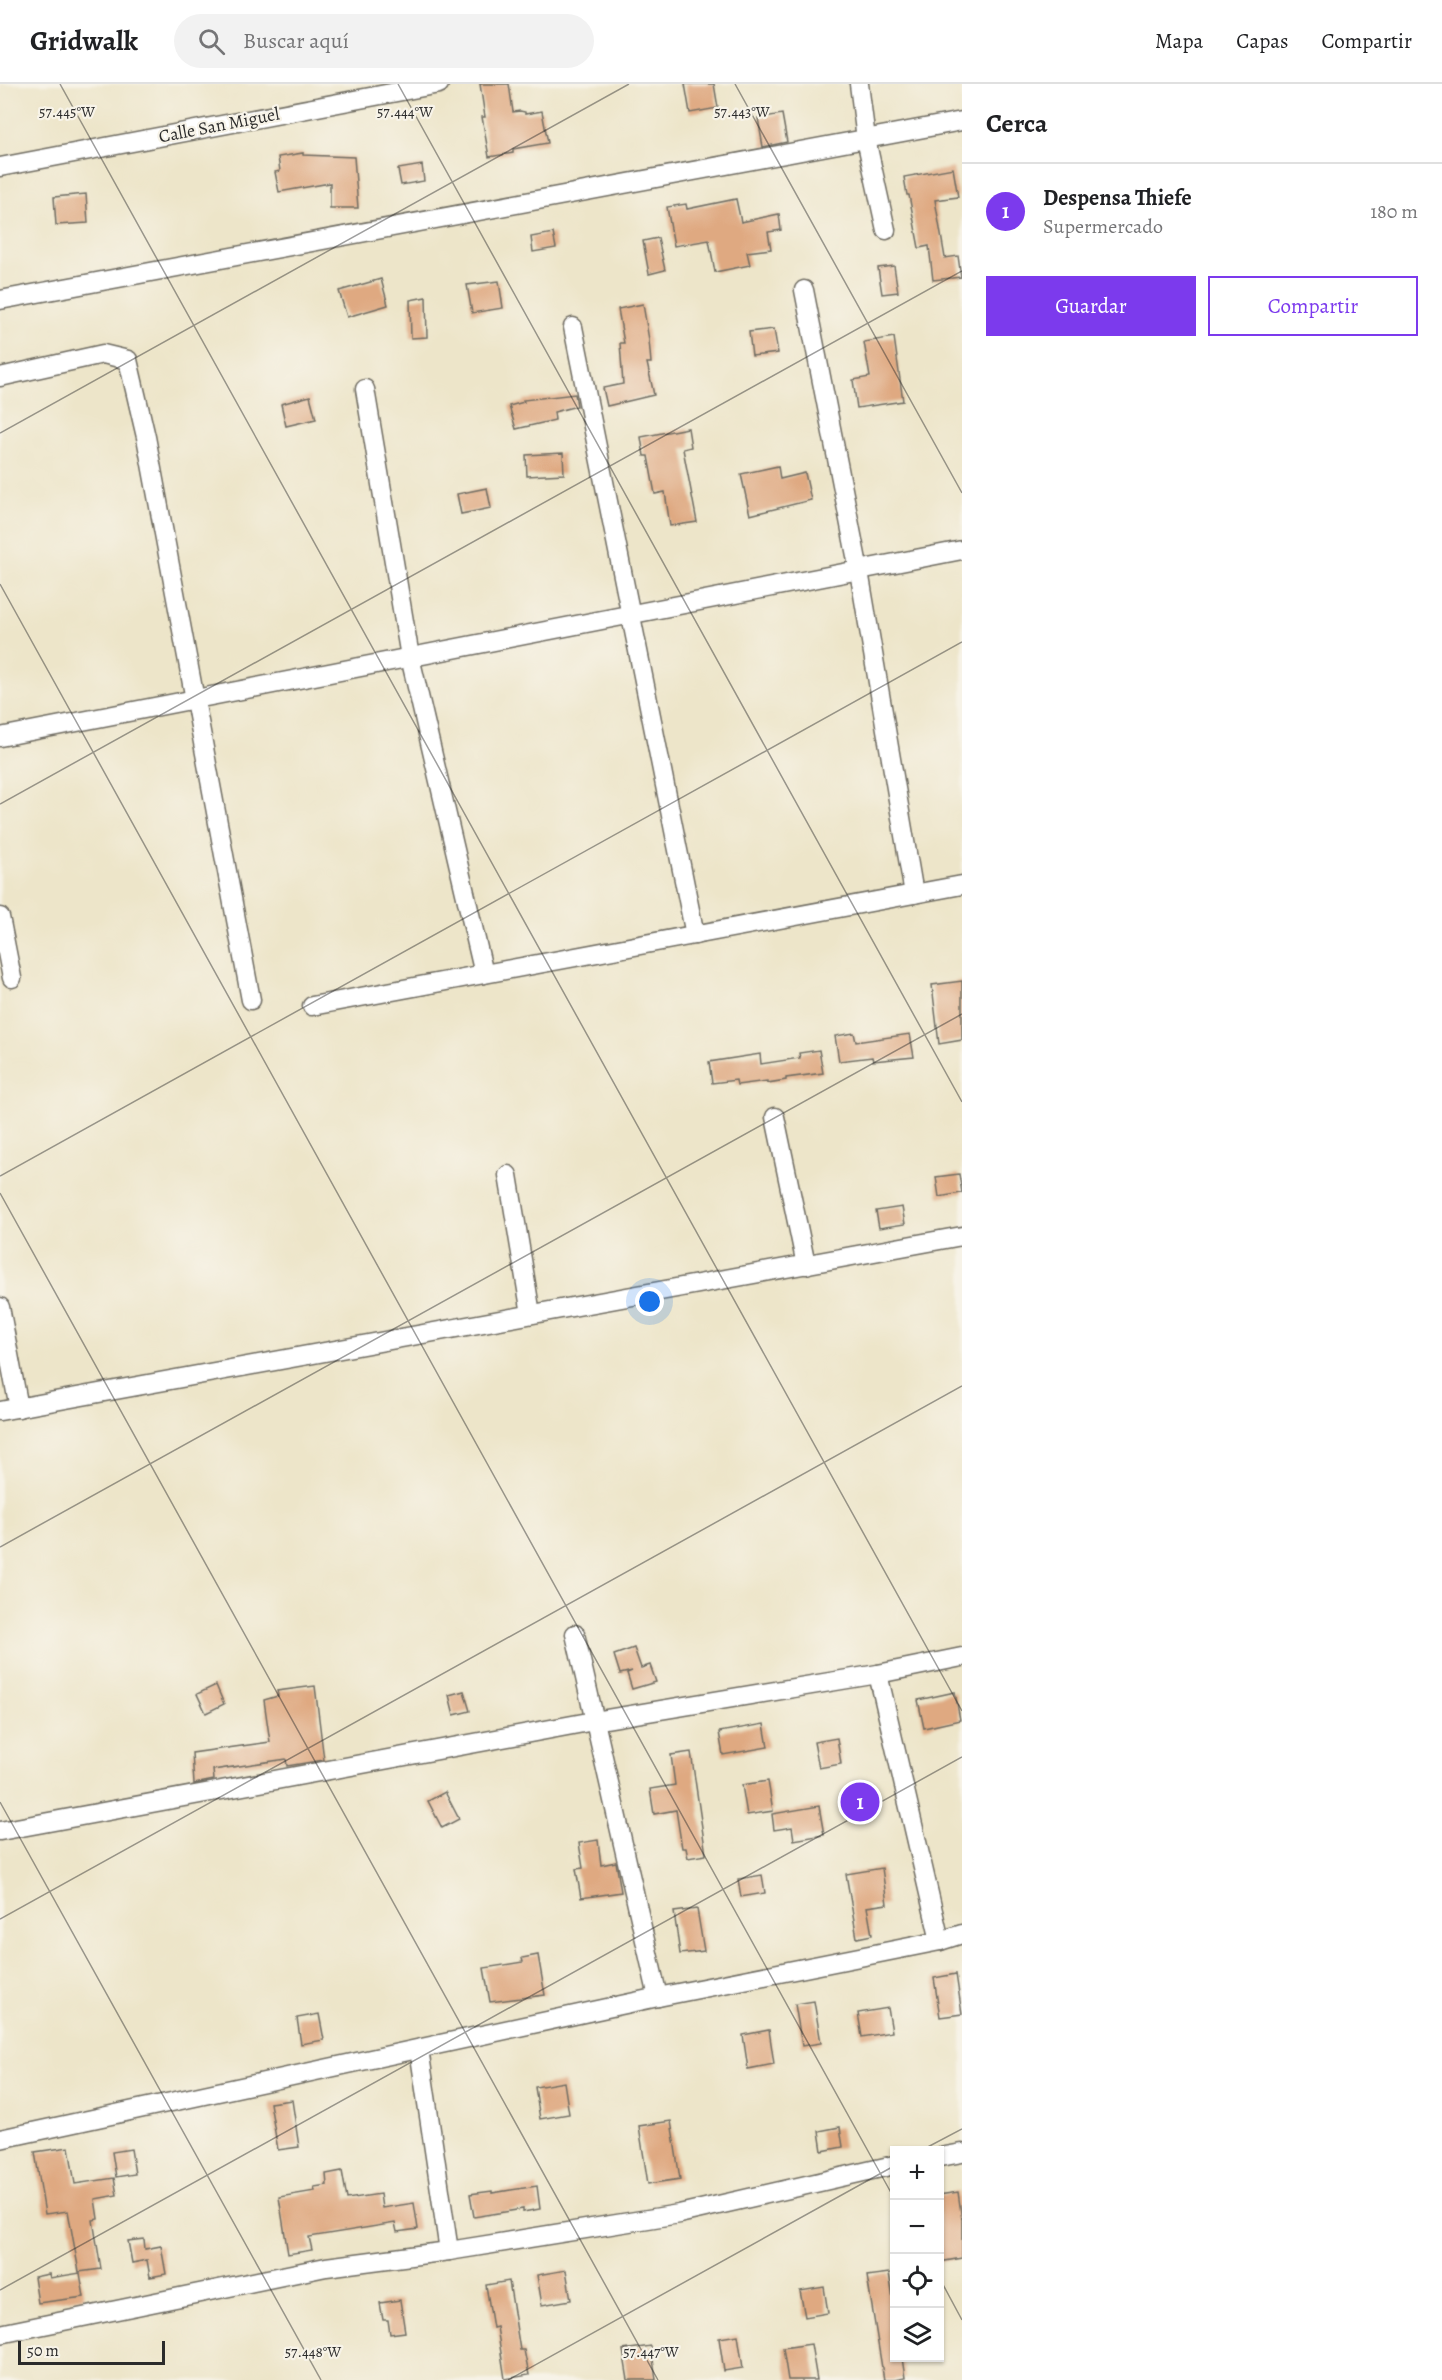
<!DOCTYPE html>
<html lang="es">
<head>
<meta charset="utf-8">
<style>
  :root { --surface:#fff; --page:#f2f2f2; --text:#202124; --muted:#757577; --line:#e0e0e0; --accent:#7c3aed }
  body { margin:0; font-family:Alegreya,serif; background:var(--page); color:var(--text) }
  .controls { position:absolute; right:18px; bottom:18px; display:grid; overflow:hidden; border-radius:0px; box-shadow:0 2px 4px #0004 }
  .controls button { width:54px; height:54px; display:grid; place-items:center; padding:0; border:0; border-bottom:2px solid var(--line); background:var(--surface); color:var(--text); font:30px sans-serif }
  .scale { position:absolute; left:18px; bottom:15px; width:147px; box-sizing:border-box; padding-left:6px; border:3px solid #2b2b2b; border-top:0; font-size:16px; line-height:21px; white-space:nowrap; color:#2b2b2b; -webkit-text-stroke:4px #f7f3e8; paint-order:stroke }
  .you { position:absolute; left:650px; top:1218px; width:21px; height:21px; margin:-15px; border:4px solid #fff; border-radius:50%; background:#1a73e8; box-shadow:0 0 0 9px #1a73e833 }
  .badge { display:grid; place-items:center; width:39px; height:39px; border-radius:50%; background:var(--accent); color:#fff; font-size:20px; font-weight:700 }
  .pin { position:absolute; translate:-50% -50%; border:3px solid #fff; box-shadow:0 2px 6px #0006 }
  .list { margin:0; padding:0; list-style:none }
  h2 { display:flex; justify-content:space-between; align-items:center; height:78px; margin:0; padding:0 24px; font-size:26px }
  h2 small { font-size:20px; font-weight:400; color:var(--muted) }
  .list li { display:grid; grid-template-columns:39px 1fr auto; gap:18px; align-items:center; box-sizing:border-box; height:96px; padding:0 24px; border-top:2px solid var(--line) }
  .list b { display:block; font-size:22px; white-space:nowrap }
  .list p { margin:0; font-size:20px; white-space:nowrap; color:var(--muted) }
  .list em { font-size:20px; font-style:normal; color:var(--muted) }
  .actions { display:flex; gap:12px; padding:18px 24px }
  .actions a { flex:1; padding:14px 0; border:2px solid var(--accent); border-radius:0px; text-align:center; font-size:21px; color:var(--accent) }
  .actions .main { background:var(--accent); color:#fff }
  .icon { flex:none; width:33px; height:33px; fill:none; stroke:currentColor; stroke-width:2; stroke-linecap:round; stroke-linejoin:round }
  .map { position:relative; flex:none; width:962px; height:2296px; overflow:hidden }
  header { display:flex; align-items:center; gap:36px; box-sizing:border-box; height:84px; padding:0 30px; background:var(--surface); border-bottom:2px solid var(--line) }
  header strong { font-size:28px }
  nav { display:flex; gap:33px; margin-inline-start:auto; font-size:21px }
  .search { width:420px; height:54px; background:var(--page); display:flex; align-items:center; gap:15px; box-sizing:border-box; padding:0 21px; border-radius:33px; color:var(--muted); font-size:22px }
  main { display:flex }
  aside { flex:1; background:var(--surface) }
  .map>svg:first-child { display:block }
  .building { fill:#dfa981 }
  .lines { fill:none; stroke-linecap:round; stroke-linejoin:round }
  .minor-casing { stroke:#6f6c62; stroke-width:21 }
  .minor { stroke:#fff; stroke-width:18 }
  .ticks { fill:none; stroke:#2b2b2b; stroke-width:1.5; stroke-opacity:0.45 }
  .labels { text-anchor:middle; stroke-width:4.5; stroke-linejoin:round; paint-order:stroke }
  .street-label { font-size:18px; fill:#2b2b2b; stroke:#f7f3e8 }
  .ticks-label { font-size:15px; text-anchor:middle; fill:#2b2b2b; stroke:#f7f3e8; stroke-width:4.5; stroke-linejoin:round; paint-order:stroke }
</style>
</head>
<body>
<header>
<strong>Gridwalk</strong>
<div class="search"><svg class="icon" aria-label="search" viewBox="0 0 24 24"><circle cx="10" cy="10" r="6"/><path d="M15 15l6 6"/></svg>Buscar aquí</div>
<nav><a>Mapa</a><a>Capas</a><a>Compartir</a></nav>
</header>
<main>
<div class="map">
<svg width="962" height="2296" viewBox="0 0 962 2296">
  <rect width="100%" height="100%" fill="#f7f3e8"/>
  <filter id="ink" filterUnits="userSpaceOnUse"><feTurbulence type="fractalNoise" baseFrequency=".0167" numOctaves="2"/><feDisplacementMap in="SourceGraphic" scale="12" xChannelSelector="R" yChannelSelector="G"/><feConvolveMatrix kernelMatrix="1 2 1 2 8 2 1 2 1" color-interpolation-filters="sRGB"/></filter>
  <filter id="wash" filterUnits="userSpaceOnUse"><feTurbulence type="fractalNoise" baseFrequency=".008" numOctaves="4" result="noise"/><feDisplacementMap in="SourceGraphic" scale="24" xChannelSelector="R" yChannelSelector="G"/><feGaussianBlur stdDeviation="1.35" result="paint"/><feColorMatrix in="noise" values="0 0 0 0 0 0 0 0 0 0 0 0 0 0 0 0 0 1.4 0 .05"/><feComposite in="paint" operator="in"/></filter>
  <g filter="url(#wash)">
    <rect width="100%" height="100%" fill="#ede5c9"/>
    <g id="blocks">
      <g class="building">
        <path d="M480,0H509L513,28L520,27L525,28V30L542,27L548,59L513,65V69L489,73L482,33H485Z"/>
        <path d="M685,0H714L718,24L690,29Z"/>
        <path d="M782,30L787,58L763,63L758,34Z"/>
        <path d="M303,69V71L354,73L358,124H330V99L279,108L275,88L280,87L278,73Z"/>
        <path d="M422,81L424,97L401,101L398,85Z"/>
        <path d="M953,84L958,113L935,116L945,174L958,172L961,193L933,196L929,162L919,164L909,111H907L904,93Z"/>
        <path d="M86,110L88,139L56,141L54,113Z"/>
        <path d="M736,115L741,138L779,130L781,146L768,148L771,165L747,168L750,181L715,188L709,156L674,162L667,123L686,120L687,125Z"/>
        <path d="M553,149L556,164L533,168L531,153Z"/>
        <path d="M658,154L665,186L649,190L643,157Z"/>
        <path d="M894,182L898,208L882,210L878,184Z"/>
        <path d="M381,195L388,221L347,233L339,207Z"/>
        <path d="M499,197L503,224L472,229L467,201Z"/>
        <path d="M426,213L427,253L411,254L410,216Z"/>
        <path d="M643,220L649,256L651,279H647L654,311L607,322L603,304L623,300L620,259H624L618,225Z"/>
        <path d="M774,245L778,269L752,272L749,248Z"/>
        <path d="M894,253L903,317L857,324L853,296L870,293L864,258Z"/>
        <path d="M575,310L577,322L554,328L555,336L516,345L509,322L524,318L523,316Z"/>
        <path d="M310,312L316,335L286,342L281,320Z"/>
        <path d="M688,344L691,363L683,365L697,438L670,442L665,408L655,410L648,372H644L641,353Z"/>
        <path d="M563,369L564,390L527,392L526,371Z"/>
        <path d="M778,382L780,395L805,389L811,416L750,431L741,390Z"/>
        <path d="M487,404L491,424L461,430L457,410Z"/>
        <path d="M962,897V956L939,960L932,901Z"/>
        <path d="M854,949L856,958L910,950L914,973L873,977L872,973L839,977L835,952Z"/>
        <path d="M819,966L823,989L786,994V996L767,999V997L737,1001L736,996L712,999L709,978L760,970L761,980L800,974L799,969Z"/>
        <path d="M959,1090L962,1109L939,1113L936,1093Z"/>
        <path d="M902,1123L905,1140L879,1144L876,1127Z"/>
        <path d="M634,1564L641,1584L650,1581L656,1598L632,1605L627,1589L632,1587L620,1590L614,1571Z"/>
        <path d="M216,1601L224,1620L206,1629L197,1610Z"/>
        <path d="M315,1602L324,1676L287,1682L286,1675L213,1686L214,1696L194,1700L192,1669L270,1658L264,1616L278,1612L277,1607Z"/>
        <path d="M464,1607L470,1627L454,1631L449,1611Z"/>
        <path d="M955,1608L960,1636L924,1644L918,1616Z"/>
        <path d="M764,1640L768,1663L723,1671L719,1648Z"/>
        <path d="M837,1654L841,1680L819,1684L814,1658Z"/>
        <path d="M691,1668L706,1771L688,1774L686,1764H682L676,1726L654,1730L650,1705L675,1701L671,1671Z"/>
        <path d="M768,1697L773,1727L747,1731L742,1701Z"/>
        <path d="M445,1708L459,1735L442,1744L428,1717Z"/>
        <path d="M819,1722L824,1751L794,1756L792,1743L774,1746L772,1730Z"/>
        <path d="M598,1756L601,1781L616,1778L621,1808L581,1814L576,1785L583,1784L579,1759Z"/>
        <path d="M882,1784L887,1820L867,1823L872,1851L857,1854L846,1790Z"/>
        <path d="M762,1791L765,1809L741,1813L738,1795Z"/>
        <path d="M697,1825L704,1867L680,1870L674,1828Z"/>
        <path d="M538,1871L545,1911L490,1918L484,1884L523,1878L522,1874Z"/>
        <path d="M956,1890L962,1930L940,1933L934,1894Z"/>
        <path d="M814,1917L821,1959L802,1962L795,1920Z"/>
        <path d="M888,1924L892,1948L862,1953L858,1929Z"/>
        <path d="M319,1930L324,1956L301,1960L297,1934Z"/>
        <path d="M769,1946L774,1980L748,1985L743,1951Z"/>
        <path d="M564,1998L569,2030L540,2035L535,2003Z"/>
        <path d="M292,2016L299,2063L278,2066L270,2019Z"/>
        <path d="M671,2037L680,2095L648,2100L639,2042Z"/>
        <path d="M840,2043L843,2063L822,2067L819,2047Z"/>
        <path d="M69,2063L75,2100L114,2094L117,2111L95,2115L98,2135L93,2136L101,2185L79,2188L68,2127L45,2130L35,2068Z"/>
        <path d="M131,2065L135,2090L116,2093L112,2068Z"/>
        <path d="M342,2087L347,2115L380,2110L382,2124L414,2119L418,2145L397,2148L395,2139L309,2153L312,2166L288,2170L279,2113L315,2107L314,2103L327,2101L326,2090Z"/>
        <path d="M537,2102L540,2125L523,2128V2125L474,2133L470,2110L492,2107V2109Z"/>
        <path d="M958,2108L962,2136V2174L939,2178V2111Z"/>
        <path d="M144,2155L145,2165L161,2162L166,2190L150,2193L147,2176L132,2179L128,2157Z"/>
        <path d="M566,2186L571,2216L542,2221L537,2191Z"/>
        <path d="M80,2189L84,2213L38,2219L34,2193L49,2190L50,2194Z"/>
        <path d="M889,2189L894,2222V2274H902L905,2294L894,2296H884L867,2192Z"/>
        <path d="M509,2197L520,2266H524L529,2291L505,2295L497,2243L493,2244L486,2201Z"/>
        <path d="M824,2203L828,2229L805,2233L800,2207Z"/>
        <path d="M400,2216L405,2248L390,2250L388,2236H383L380,2219Z"/>
        <path d="M738,2251L743,2284L724,2287L719,2254Z"/>
        <path d="M811,2260L817,2296H788L783,2264Z"/>
        <path d="M651,2262L656,2296H628L623,2266Z"/>
      </g>
    </g>
  </g>
  <g filter="url(#ink)">
    <use href="#blocks" fill-opacity="0" stroke="#6f6c62" stroke-width="1.5"/>
    <g class="lines">
      <g class="minor-casing">
        <g id="minor">
          <path d="M859,0L866,55L886,146"/>
          <path d="M0,83L439,0"/>
          <path d="M804,206L859,487L914,810"/>
          <path d="M0,216L962,37"/>
          <path d="M573,243L695,851"/>
          <path d="M0,293L103,270L128,276L146,353L251,916"/>
          <path d="M365,305L410,573L484,890"/>
          <path d="M0,653L962,466"/>
          <path d="M0,833L12,894"/>
          <path d="M312,922L962,801"/>
          <path d="M775,1033L806,1181"/>
          <path d="M508,1091L531,1230"/>
          <path d="M0,1223L19,1324"/>
          <path d="M0,1327L962,1152"/>
          <path d="M575,1550L658,1913"/>
          <path d="M878,1590L940,1857"/>
          <path d="M0,1747L594,1637L878,1590L962,1573"/>
          <path d="M419,1965L449,2167"/>
          <path d="M0,2055L658,1913L940,1857L962,1850"/>
          <path d="M940,2073L962,2069"/>
          <path d="M0,2250L326,2183L449,2167L679,2130L894,2081"/>
        </g>
      </g>
      <use href="#minor" class="minor"/>
    </g>
  </g>
  <path class="ticks" d="M60,0L962,1627M398,0L962,1018M735,0L962,409M0,349L629,0M0,500L894,2114M0,720L962,187M0,1092L962,558M0,1109L658,2296M0,1463L962,930M0,1718L321,2296M0,1835L962,1302M922,2066L962,2045M940,2195L962,2236M0,2206L962,1673M508,2296L894,2082"/>
  <g class="labels">
    <g class="street-label">
      <text transform="translate(219 41) rotate(-11)" y="6">Calle San Miguel</text>
    </g>
  </g>
  <g class="ticks-label">
    <text x="67" y="33">57.445°W</text>
    <text x="405" y="33">57.444°W</text>
    <text x="742" y="33">57.443°W</text>
    <text x="313" y="2273">57.448°W</text>
    <text x="651" y="2273">57.447°W</text>
  </g>
</svg>
<div class="controls">
<button>+</button>
<button>−</button>
<button><svg class="icon" aria-label="locate" viewBox="0 0 24 24"><circle cx="12" cy="12" r="6"/><path d="M12 2v4M12 18v4M2 12h4M18 12h4"/></svg></button>
<button><svg class="icon" aria-label="layers" viewBox="0 0 24 24"><path d="M12 4l9 5-9 5-9-5zM3 14l9 5 9-5"/></svg></button>
</div>
<div class="scale">50 m</div>
<div class="you"></div>
<div class="pin badge" style="left:860px;top:1718px">1</div>
</div>
<aside>
<h2>Cerca<small></small></h2>
<ul class="list">
<li><span class="badge">1</span><div><b>Despensa Thiefe</b><p>Supermercado</p></div><em>180 m</em></li>
</ul>
<div class="actions"><a class="main">Guardar</a><a>Compartir</a></div>
</aside>
</main>
</body>
</html>
